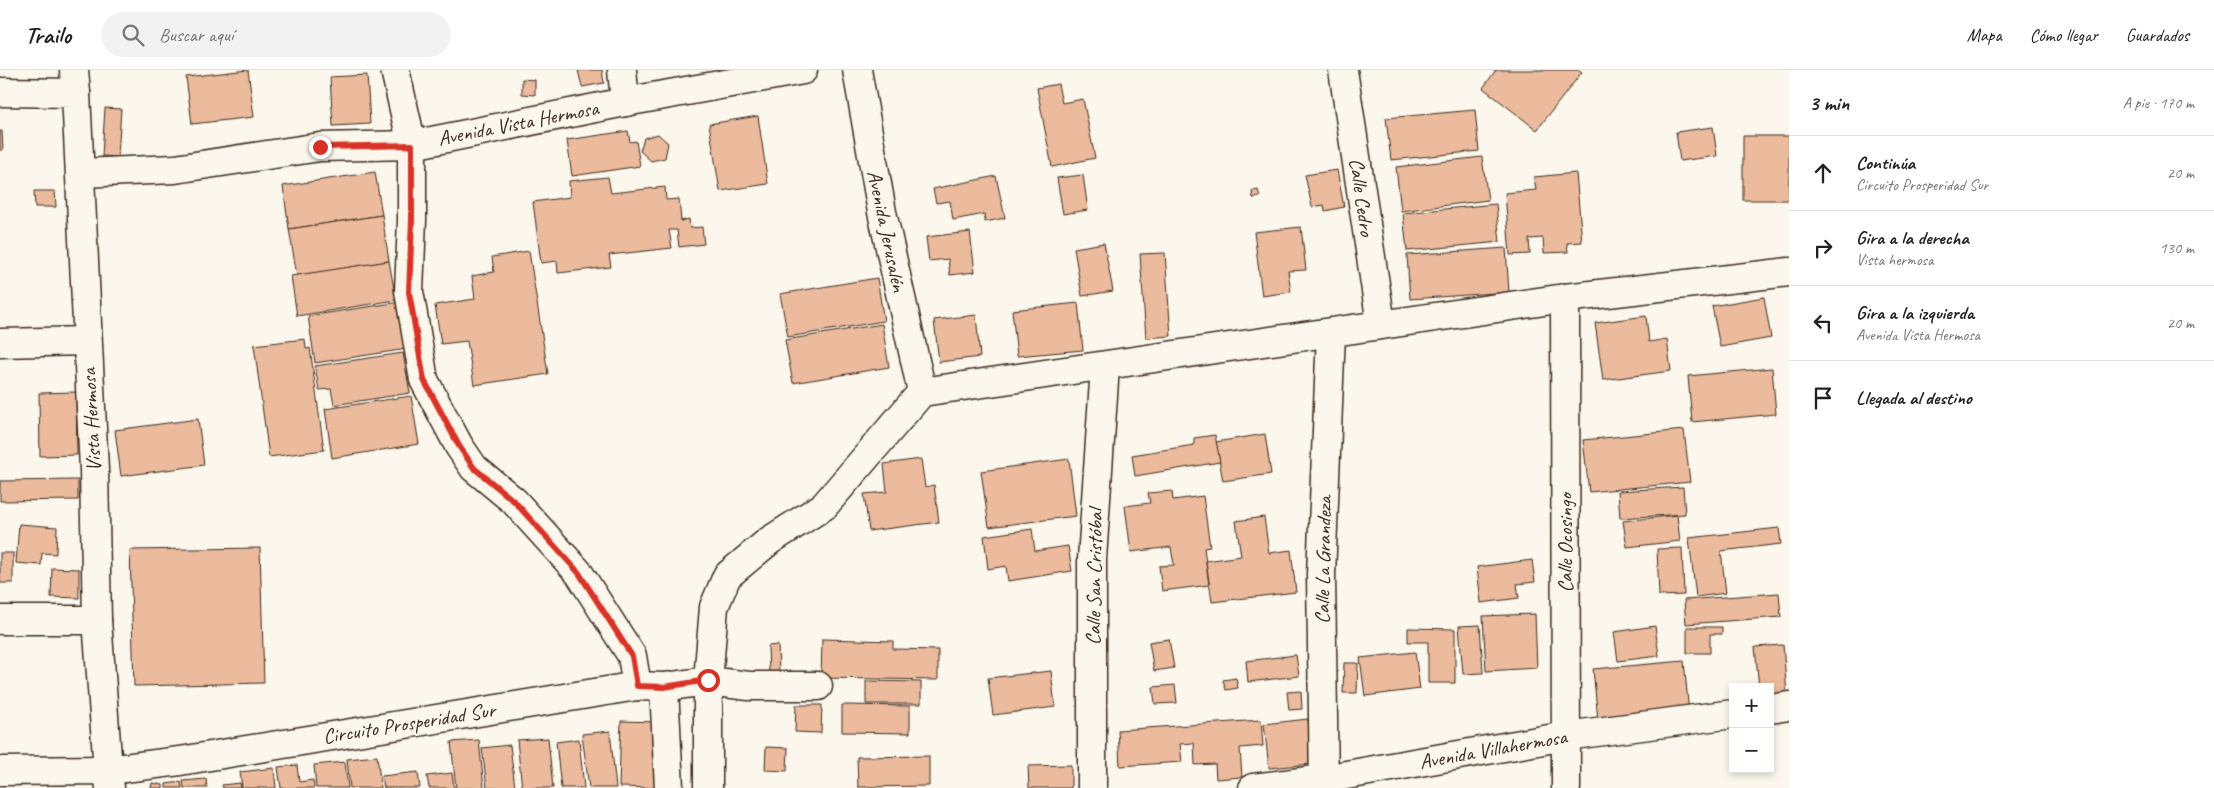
<!DOCTYPE html>
<html lang="es">
<head>
<meta charset="utf-8">
<style>
  :root { --surface:#fff; --page:#f2f2f2; --text:#222; --muted:#767676; --line:#e0e0e0 }
  body { margin:0; font-family:Caveat,sans-serif; background:var(--page); color:var(--text) }
  .controls { position:absolute; right:15px; bottom:15px; display:grid; overflow:hidden; border-radius:0px; box-shadow:0 2px 8px #0003 }
  .controls button { width:45px; height:45px; display:grid; place-items:center; padding:0; border:0; border-bottom:1px solid var(--line); background:var(--surface); color:var(--text); font:25px sans-serif }
  .stop { position:absolute; width:15px; height:15px; margin:-11px; border:4px solid #d93025; border-radius:50%; background:#fff }
  .stop.end { background:#d93025; border-color:#fff; box-shadow:0 1px 5px #0008 }
  .list { margin:0; padding:0; list-style:none }
  h2 { display:flex; justify-content:space-between; align-items:center; height:65px; margin:0; padding:0 20px; font-size:21px }
  h2 small { font-size:16px; font-weight:400; color:var(--muted) }
  .list li { display:grid; grid-template-columns:32px 1fr auto; gap:15px; align-items:center; box-sizing:border-box; height:75px; padding:0 20px; border-top:1px solid var(--line) }
  .list b { display:block; font-size:19px; white-space:nowrap }
  .list p { margin:0; font-size:16px; white-space:nowrap; color:var(--muted) }
  .list em { font-size:16px; font-style:normal; color:var(--muted) }
  .icon { flex:none; width:28px; height:28px; fill:none; stroke:currentColor; stroke-width:2; stroke-linecap:round; stroke-linejoin:round }
  .map { position:relative; flex:none; width:1789px; height:718px; overflow:hidden }
  header { display:flex; align-items:center; gap:30px; box-sizing:border-box; height:70px; padding:0 25px; background:var(--surface); border-bottom:1px solid var(--line) }
  header strong { font-size:24px }
  nav { display:flex; gap:28px; margin-inline-start:auto; font-size:18px }
  .search { width:350px; height:45px; background:var(--page); display:flex; align-items:center; gap:12px; box-sizing:border-box; padding:0 18px; border-radius:28px; color:var(--muted); font-size:19px }
  main { display:flex }
  aside { flex:1; background:var(--surface) }
  .map>svg:first-child { display:block }
  .building { fill:#ecbb9d; stroke:#3b2a1e }
  .lines { fill:none; stroke-linecap:round; stroke-linejoin:round }
  .street-casing { stroke:#3b2a1e; stroke-width:31 }
  .secondary-casing { stroke:#3b2a1e; stroke-width:31 }
  .street { stroke:#fbf7ec; stroke-width:28 }
  .secondary { stroke:#fbf7ec; stroke-width:28 }
  .route { stroke:#d93025; stroke-width:6 }
  .labels { text-anchor:middle; stroke-width:4.5; stroke-linejoin:round; paint-order:stroke }
  .street-label { font-size:21px; fill:#3b2a1e; stroke:#fbf7ec }
</style>
</head>
<body>
<header>
<strong>Trailo</strong>
<div class="search"><svg class="icon" aria-label="search" viewBox="0 0 24 24"><circle cx="10" cy="10" r="6"/><path d="M15 15l6 6"/></svg>Buscar aquí</div>
<nav><a>Mapa</a><a>Cómo llegar</a><a>Guardados</a></nav>
</header>
<main>
<div class="map">
<svg width="1789" height="718" viewBox="0 0 1789 718">
  <rect width="100%" height="100%" fill="#fbf7ec"/>
  <filter id="ink" filterUnits="userSpaceOnUse"><feTurbulence type="fractalNoise" baseFrequency=".02" numOctaves="2"/><feDisplacementMap in="SourceGraphic" scale="10" xChannelSelector="R" yChannelSelector="G"/><feConvolveMatrix kernelMatrix="1 2 1 2 8 2 1 2 1" color-interpolation-filters="sRGB"/></filter>
  <g filter="url(#ink)">
    <g class="building">
      <path d="M248,0L254,47L192,54L186,7Z"/>
      <path d="M578,0H602L604,13L582,17Z"/>
      <path d="M1496,0H1579L1582,2L1537,60L1483,18Z"/>
      <path d="M367,5L370,54L333,56L330,7Z"/>
      <path d="M522,9L535,10V25L522,24Z"/>
      <path d="M1058,14L1062,33L1083,29L1095,88L1052,97L1037,18Z"/>
      <path d="M105,38L121,39L118,87L102,86Z"/>
      <path d="M1475,40L1479,81L1391,90L1386,48Z"/>
      <path d="M758,46L768,114L720,121L709,54Z"/>
      <path d="M1713,57L1717,86L1680,91L1676,62Z"/>
      <path d="M0,61H2L3,80H0Z"/>
      <path d="M628,61L630,72L636,71L640,96L572,106L567,70Z"/>
      <path d="M658,64L668,73L665,88L651,91L640,81L644,68Z"/>
      <rect x="1743" y="66" width="46" height="64"/>
      <path d="M1482,87L1488,130L1401,141L1396,97Z"/>
      <path d="M1337,100L1344,137L1325,141L1324,135L1312,137L1305,105Z"/>
      <path d="M375,102L382,145L289,159L283,116Z"/>
      <path d="M1576,103L1582,172L1567,173L1568,182L1544,183L1543,168L1529,169L1530,184L1510,185L1505,123L1536,120L1534,107Z"/>
      <path d="M1083,105L1088,140L1063,144L1057,108Z"/>
      <path d="M996,106L1005,148L985,152L984,144L953,150L950,131L936,133L933,119Z"/>
      <path d="M608,107L611,123L665,117L666,130L679,129L681,151L689,149L690,158L702,157L704,174L679,177L677,160H669L672,178L609,185L611,197L558,203L557,191L541,193L533,132L570,127L569,111Z"/>
      <path d="M1258,120L1260,127L1253,128L1252,121Z"/>
      <path d="M34,121H55L56,137H35Z"/>
      <path d="M1496,134L1500,172L1407,181L1403,143Z"/>
      <path d="M382,145L389,191L297,206L289,159Z"/>
      <path d="M1301,157L1306,200L1288,201L1291,222L1262,226L1254,162Z"/>
      <path d="M970,162L975,202L950,205L948,189L929,191L926,167Z"/>
      <path d="M1104,173L1113,221L1082,226L1074,178Z"/>
      <path d="M1506,178L1509,222L1410,229L1407,185Z"/>
      <path d="M529,181L548,304L474,315L467,271L441,274L435,235L475,229L472,206L494,202L492,187Z"/>
      <path d="M1165,183L1171,266L1146,268L1140,184Z"/>
      <path d="M389,191L396,230L297,246L291,206Z"/>
      <path d="M877,208L884,251L788,267L780,224Z"/>
      <path d="M1764,227L1771,268L1720,277L1712,236Z"/>
      <path d="M400,232L407,279L315,293L308,246Z"/>
      <path d="M1078,233L1083,280L1017,286L1012,240Z"/>
      <path d="M976,245L980,287L939,292L934,250Z"/>
      <path d="M1646,246L1649,272L1667,269L1671,301L1603,310L1595,253Z"/>
      <path d="M882,254L889,297L793,313L785,270Z"/>
      <path d="M305,269L306,279L310,278L324,380L269,387L254,275Z"/>
      <path d="M403,283L410,323L334,335L331,319L319,320L315,296Z"/>
      <path d="M1772,298L1776,344L1692,352L1688,306Z"/>
      <path d="M76,322L77,385L40,386L39,323Z"/>
      <path d="M411,326L419,374L332,388L325,339Z"/>
      <path d="M198,349L204,395L121,406L115,360Z"/>
      <path d="M1684,360L1690,412L1589,422L1583,370Z"/>
      <path d="M1265,364L1271,404L1223,411L1216,372Z"/>
      <path d="M1215,365L1220,392L1135,406L1132,385L1194,375V368Z"/>
      <path d="M921,389L925,417L934,415L939,452L869,461L864,424L887,422L884,394Z"/>
      <path d="M1069,389L1076,446L989,457L981,401Z"/>
      <path d="M78,410V430L0,431V411Z"/>
      <path d="M1683,417L1685,444L1620,448L1618,421Z"/>
      <path d="M1172,421L1173,430L1203,426L1210,477L1204,478L1209,515L1162,521L1159,496L1174,495L1171,477L1131,482L1125,436L1150,433L1148,423Z"/>
      <path d="M1677,445L1680,471L1627,477L1623,451Z"/>
      <path d="M1264,447L1269,483L1291,480L1296,522L1212,532L1206,491L1241,486L1236,451Z"/>
      <path d="M19,454L57,457L56,484L42,483L41,495L16,493Z"/>
      <path d="M1779,458L1781,474L1721,481L1726,523L1696,527L1689,468Z"/>
      <path d="M1032,459L1035,481L1068,476L1072,501L1008,511L1006,496L988,499L984,466Z"/>
      <path d="M260,478L264,613L134,616L130,480Z"/>
      <path d="M1682,478L1684,525L1659,526L1657,479Z"/>
      <rect x="0" y="483" width="13" height="30"/>
      <path d="M1532,490L1535,512L1517,514L1519,528L1481,533L1477,497Z"/>
      <path d="M52,498L79,499V528L51,527Z"/>
      <path d="M1779,523L1781,547L1686,554L1684,530Z"/>
      <path d="M1535,544L1537,598L1486,601L1483,546Z"/>
      <path d="M1480,555L1483,603L1463,604L1459,556Z"/>
      <path d="M1655,556L1659,586L1618,591L1614,562Z"/>
      <path d="M1687,557H1722V564H1710V583H1687Z"/>
      <path d="M1408,558L1455,559V613H1428V572H1408Z"/>
      <path d="M822,569L893,571V579L938,580V610L821,608Z"/>
      <path d="M1169,569L1174,598L1154,601L1149,572Z"/>
      <path d="M778,575L779,604H769L768,576Z"/>
      <path d="M1783,575L1787,625L1770,626V617H1759L1755,577Z"/>
      <path d="M1415,582L1420,619L1365,626L1360,588Z"/>
      <path d="M1296,585L1299,606L1248,612L1246,591Z"/>
      <path d="M1684,591L1689,643L1598,650L1593,599Z"/>
      <path d="M1344,593H1358L1357,623H1343Z"/>
      <path d="M1051,601L1055,637L993,645L988,608Z"/>
      <path d="M1236,608L1238,618L1226,620L1223,610Z"/>
      <path d="M866,611L921,612V634H866Z"/>
      <path d="M1175,615L1177,633L1155,634L1153,617Z"/>
      <path d="M1301,621L1302,639L1289,640L1287,622Z"/>
      <path d="M796,635H822L821,663L795,662Z"/>
      <path d="M842,635L910,636V663L842,662Z"/>
      <path d="M1308,649L1312,694L1269,698L1264,654Z"/>
      <path d="M1261,650L1263,676L1240,678L1242,707L1216,709L1215,694L1195,695L1194,673L1180,674L1182,692L1120,696L1118,660Z"/>
      <path d="M621,651L658,652L657,718L619,717Z"/>
      <path d="M610,661L616,718H589L582,664Z"/>
      <path d="M548,668L553,718H522L517,670Z"/>
      <path d="M579,669L584,718H561L556,672Z"/>
      <path d="M479,670L484,718H456L451,672Z"/>
      <path d="M510,675L515,718H487L482,678Z"/>
      <path d="M766,677L788,678L787,701L765,700Z"/>
      <path d="M377,686L381,718H350L347,689Z"/>
      <path d="M929,686V716L858,717L857,687Z"/>
      <path d="M345,692L348,718H316L314,695Z"/>
      <path d="M297,695L299,712L313,710L314,718H281L278,697Z"/>
      <path d="M1071,695V718H1029L1028,696Z"/>
      <path d="M274,698L276,718H242L240,702Z"/>
      <path d="M418,702L420,718H384L382,706Z"/>
      <path d="M452,703L454,718H429L427,706Z"/>
      <path d="M206,709L207,718H184L183,711Z"/>
      <path d="M181,712L182,718H166V714Z"/>
      <path d="M152,713L163,715V718H151Z"/>
      <path d="M240,713L241,718H223L222,715Z"/>
    </g>
    <g class="lines">
      <g class="street-casing">
        <g id="street">
          <path d="M74,0L76,23"/>
          <path d="M395,0L412,75V150L409,221L424,310L459,376L474,398L514,431L579,503L632,586L637,616"/>
          <path d="M622,0L625,32"/>
          <path d="M857,0L882,142L922,322"/>
          <path d="M1343,0L1381,254"/>
          <path d="M81,103L175,99L320,77L412,75L625,32L803,0"/>
          <path d="M1565,228L1566,718"/>
          <path d="M0,273L87,271"/>
          <path d="M0,550H97"/>
          <path d="M818,616H749L708,611L714,537L727,506L769,471L824,436L922,322L1565,228L1789,202"/>
          <path d="M1770,639L1789,636"/>
          <path d="M0,701L108,700L110,718"/>
          <path d="M1092,718V489L1105,296"/>
          <path d="M1253,718L1324,709L1566,666L1733,644"/>
          <path d="M1324,718L1321,505L1331,263"/>
        </g>
      </g>
      <g class="secondary-casing">
        <g id="secondary">
          <path d="M0,22L76,23L94,400L97,550L108,700L180,691L637,616L664,617L708,611V718"/>
          <path d="M664,617L669,718"/>
        </g>
      </g>
      <use href="#street" class="street"/>
      <use href="#secondary" class="secondary"/>
    </g>
  </g>
  <g class="lines" filter="url(#ink)">
    <path class="route" d="M320,77L412,75V150L409,222L424,310L459,376L474,398L514,431L579,503L632,586L637,616L664,617L708,610"/>
  </g>
  <g class="labels">
    <g class="street-label">
      <text transform="translate(518 53) rotate(-11)" y="7">Avenida Vista Hermosa</text>
      <text transform="translate(1362 127) rotate(82)" y="7">Calle Cedro</text>
      <text transform="translate(887 161) rotate(78)" y="7">Avenida Jerusalén</text>
      <text transform="translate(91 350) rotate(-93)" y="7">Vista Hermosa</text>
      <text transform="translate(1565 473) rotate(-90)" y="7">Calle Ocosingo</text>
      <text transform="translate(1323 490) rotate(-89)" y="7">Calle La Grandeza</text>
      <text transform="translate(1094 507) rotate(-89)" y="7">Calle San Cristóbal</text>
      <text transform="translate(409 653) rotate(-9)" y="7">Circuito Prosperidad Sur</text>
      <text transform="translate(1493 679) rotate(-10)" y="7">Avenida Villahermosa</text>
    </g>
  </g>
</svg>
<div class="controls">
<button>+</button>
<button>−</button>
</div>
<div class="stop" style="left:708px;top:610px"></div>
<div class="stop end" style="left:320px;top:77px"></div>
</div>
<aside>
<h2>3 min<small>A pie · 170 m</small></h2>
<ul class="list">
<li><svg class="icon" aria-label="ahead" viewBox="0 0 24 24"><path d="M12 20V5M6 11l6-6 6 6"/></svg><div><b>Continúa</b><p>Circuito Prosperidad Sur</p></div><em>20 m</em></li>
<li><svg class="icon" aria-label="right" viewBox="0 0 24 24"><path d="M7 20v-9h11M14 6l5 5-5 5"/></svg><div><b>Gira a la derecha</b><p>Vista hermosa</p></div><em>130 m</em></li>
<li><svg class="icon" aria-label="left" viewBox="0 0 24 24"><path d="M17 20v-9H6M10 6l-5 5 5 5"/></svg><div><b>Gira a la izquierda</b><p>Avenida Vista Hermosa</p></div><em>20 m</em></li>
<li><svg class="icon" aria-label="arrive" viewBox="0 0 24 24"><path d="M6 21V4h12l-3 4 3 4H6"/></svg><div><b>Llegada al destino</b></div></li>
</ul>
</aside>
</main>
</body>
</html>
